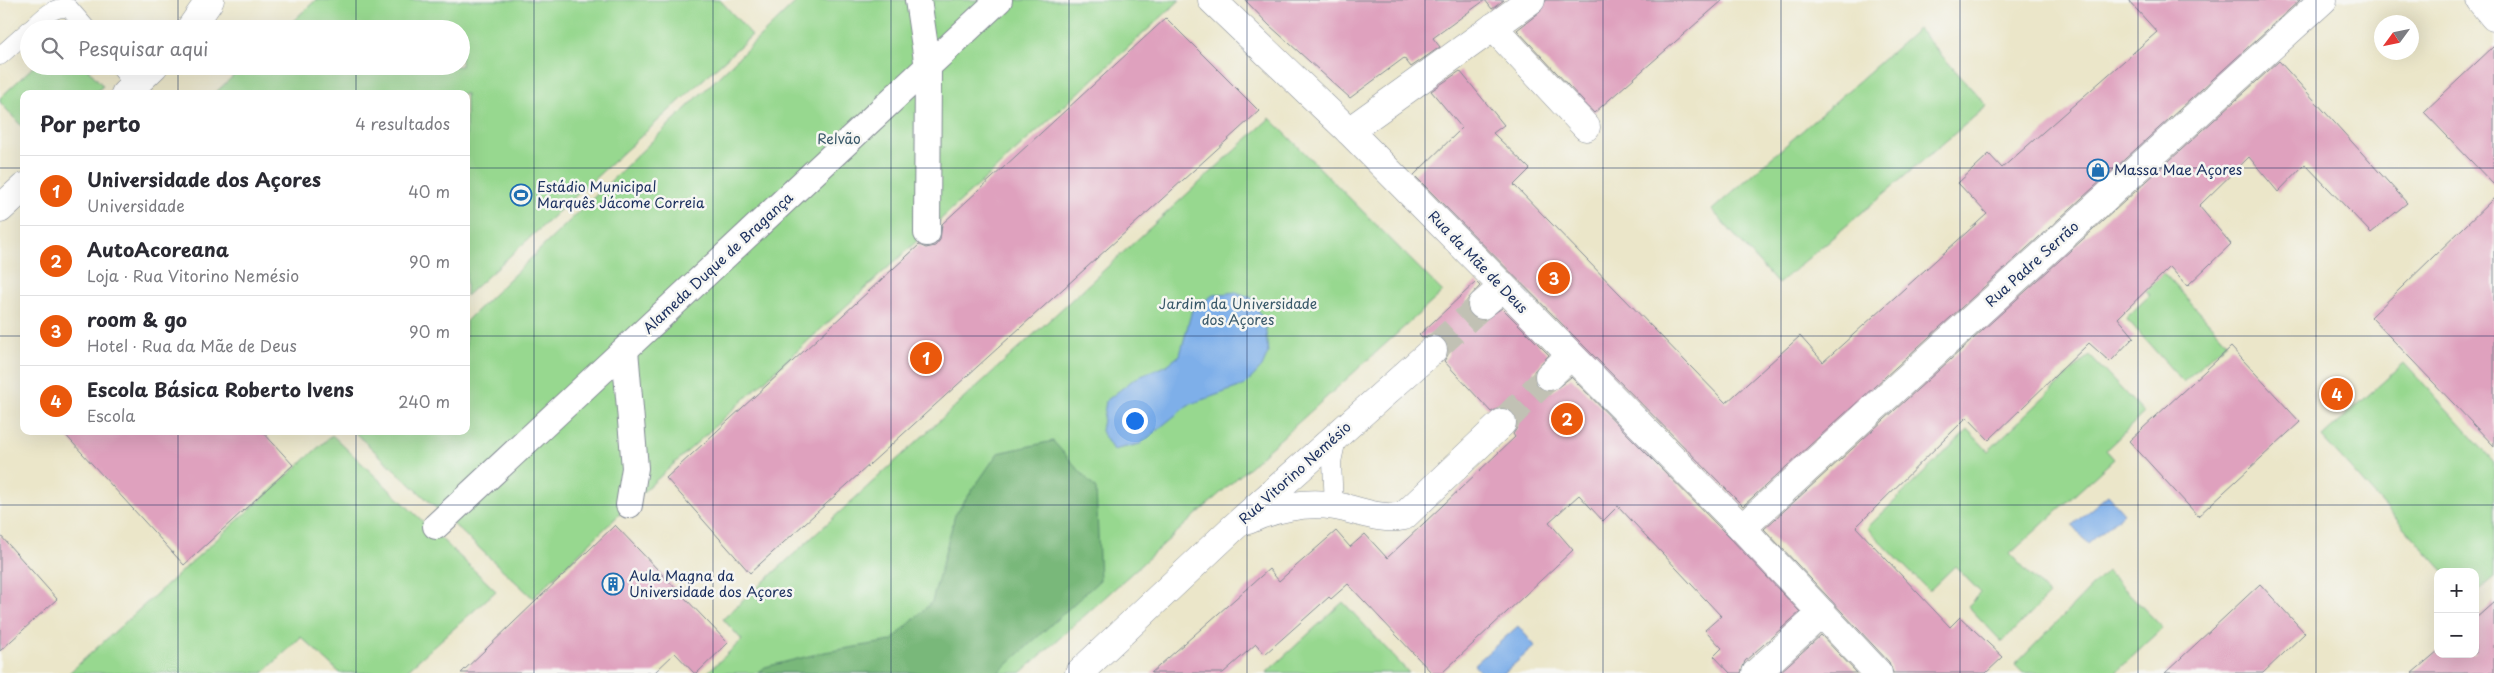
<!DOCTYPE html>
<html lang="pt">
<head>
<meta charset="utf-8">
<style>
  :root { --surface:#fff; --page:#f2f2f3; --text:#2b2b33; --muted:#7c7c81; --line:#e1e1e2; --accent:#ea580c }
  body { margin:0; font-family:"Playpen Sans",sans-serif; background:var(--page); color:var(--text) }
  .controls { position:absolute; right:15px; bottom:15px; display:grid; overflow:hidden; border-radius:10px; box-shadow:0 5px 20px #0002 }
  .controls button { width:45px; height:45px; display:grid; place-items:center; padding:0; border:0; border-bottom:1px solid var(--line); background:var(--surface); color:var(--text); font:25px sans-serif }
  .compass { position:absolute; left:2374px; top:15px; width:45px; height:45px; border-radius:50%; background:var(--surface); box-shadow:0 5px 20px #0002; rotate:237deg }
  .you { position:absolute; left:1134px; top:420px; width:18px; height:18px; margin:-12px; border:4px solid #fff; border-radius:50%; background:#1a73e8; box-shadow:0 0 0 8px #1a73e833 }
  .badge { display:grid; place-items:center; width:32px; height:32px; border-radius:50%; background:var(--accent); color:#fff; font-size:16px; font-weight:700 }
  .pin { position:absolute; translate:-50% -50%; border:2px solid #fff; box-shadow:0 1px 5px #0006 }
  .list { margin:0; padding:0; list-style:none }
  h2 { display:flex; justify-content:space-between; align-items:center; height:65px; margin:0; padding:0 20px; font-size:21px }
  h2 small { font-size:16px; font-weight:400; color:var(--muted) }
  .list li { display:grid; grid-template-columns:32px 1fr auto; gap:15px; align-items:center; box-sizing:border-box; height:70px; padding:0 20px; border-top:1px solid var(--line) }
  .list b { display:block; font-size:19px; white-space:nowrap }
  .list p { margin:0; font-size:16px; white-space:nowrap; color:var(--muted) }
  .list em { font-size:16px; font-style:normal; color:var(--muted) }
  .icon { flex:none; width:28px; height:28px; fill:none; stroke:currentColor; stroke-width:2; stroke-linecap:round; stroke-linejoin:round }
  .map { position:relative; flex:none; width:2494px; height:673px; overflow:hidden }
  .search { position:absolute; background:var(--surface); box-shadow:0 5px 20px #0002; left:20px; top:20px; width:450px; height:55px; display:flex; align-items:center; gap:12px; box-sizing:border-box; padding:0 18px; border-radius:28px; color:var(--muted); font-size:19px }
  .panel { position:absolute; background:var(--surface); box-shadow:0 5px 20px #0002; left:20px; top:90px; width:450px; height:345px; border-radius:10px }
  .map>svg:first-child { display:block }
  .green { fill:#97d88f; stroke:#598476 }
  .forest { fill:#79b87a; stroke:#4a746c }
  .water { fill:#7eafe9; stroke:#4c6fa4 }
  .building { fill:#dfa1be }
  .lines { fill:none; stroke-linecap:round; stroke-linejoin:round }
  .minor-tunnel { stroke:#c1c1b4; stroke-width:28; stroke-dasharray:28 14; stroke-linecap:butt }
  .service-casing { stroke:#838a94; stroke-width:19 }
  .pedestrian-casing { stroke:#838a94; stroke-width:28 }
  .minor-casing { stroke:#838a94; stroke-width:29 }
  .service { stroke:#fff; stroke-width:18 }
  .pedestrian { stroke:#fff; stroke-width:26 }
  .minor { stroke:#fff; stroke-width:28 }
  .grid { fill:none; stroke:#1b2f5e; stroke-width:1; stroke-opacity:0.55 }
  .labels { text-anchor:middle; stroke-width:5; stroke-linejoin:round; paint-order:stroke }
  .park-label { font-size:14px; fill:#3a596a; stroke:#f6f6f2 }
  .poi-label { font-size:14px; fill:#1b2f5e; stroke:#f6f6f2; text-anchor:start }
  .street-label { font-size:14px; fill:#1b2f5e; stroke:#f6f6f2 }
</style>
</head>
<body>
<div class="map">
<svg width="2494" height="673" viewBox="0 0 2494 673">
  <rect width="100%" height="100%" fill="#f6f6f2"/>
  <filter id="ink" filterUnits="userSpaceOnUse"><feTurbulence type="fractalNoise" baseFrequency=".02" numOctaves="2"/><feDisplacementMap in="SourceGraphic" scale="10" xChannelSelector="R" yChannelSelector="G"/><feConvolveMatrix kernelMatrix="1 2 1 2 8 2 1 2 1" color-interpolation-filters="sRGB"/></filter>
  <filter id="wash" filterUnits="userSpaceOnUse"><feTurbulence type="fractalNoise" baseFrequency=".0096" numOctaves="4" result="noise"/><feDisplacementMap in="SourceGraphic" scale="20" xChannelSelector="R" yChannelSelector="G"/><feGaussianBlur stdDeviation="1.12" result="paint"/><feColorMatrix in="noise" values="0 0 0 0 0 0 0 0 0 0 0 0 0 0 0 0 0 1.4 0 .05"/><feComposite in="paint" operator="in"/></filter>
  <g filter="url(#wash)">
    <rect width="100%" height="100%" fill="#ebe6c9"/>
    <g class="green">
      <path d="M316,0H720L752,35L466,296V94H214L244,66H461V29H284Z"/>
      <path d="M798,0H1180L629,505L533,598L353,431H466V321Z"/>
      <path d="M1918,29L1987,106L1778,284L1712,210Z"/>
      <path d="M34,66H85L103,86L94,94H24V129L0,102V98Z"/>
      <path d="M1270,118L1443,292L1021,673H707L742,640L723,619Z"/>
      <path d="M2140,247L2227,342L2183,382L2126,318L2150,295L2123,264Z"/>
      <path d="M2089,355L2144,413L2106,450L2114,459L2010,554L2049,595L2002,642L1968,606L1981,593L1955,566L1929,591L1867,528L1968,430L1988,451Z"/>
      <path d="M2404,363L2494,462V577L2475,593V572H2444L2322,437Z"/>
      <path d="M332,435L496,591L404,673H340L301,637L263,673H69Z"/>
      <path d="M2107,571L2163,628L2115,673H2023L2015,665Z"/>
      <path d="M1343,602L1409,673H1266Z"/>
    </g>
    <path class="forest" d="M1053,441L1096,489L1100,580L998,673H758L765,667L825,652L891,641L932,602L955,515L998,453Z"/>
    <g class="water">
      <path d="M1236,292L1252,298L1265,323L1268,353L1262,367L1245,385L1188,405L1140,444L1113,450L1101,431L1106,401L1134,379L1167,365L1180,355L1192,310L1213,295Z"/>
      <path d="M2108,495L2124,513L2088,544L2072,525Z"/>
      <path d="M1518,626L1535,646L1504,673H1481L1474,665Z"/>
    </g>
    <g id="blocks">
      <g class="building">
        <path d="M1245,0H1504L1492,9L1485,0L1433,38L1440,47L1411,67L1404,58L1350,98L1269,25Z"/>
        <path d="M1546,0H1723L1594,113L1517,30L1540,12Z"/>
        <path d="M2128,0H2300L1743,506L1414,175L1462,128L1431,91L1460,71L1504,125L1493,133L1530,169L1514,185L1726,403L1800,336L1823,362L1987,214L1958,183L1989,154L2002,168L2157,32Z"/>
        <path d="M1166,18L1259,111L750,573L666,478L919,245L926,248L935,246L940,240L942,224Z"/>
        <path d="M2494,46V185L2424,112Z"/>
        <path d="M2279,61L2407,203L2371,233L2305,164L2278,192L2249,157L2199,206L2231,244L2187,286L2170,267L2118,318L2134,337L2110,362L2089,343L1989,440L1967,417L1856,527L1950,627L1960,617L2003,657L1986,673H1893L1889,662L1764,529Z"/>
        <path d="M2494,198V446L2371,317Z"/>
        <path d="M1476,282L1480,286L1467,300V308L1470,316L1477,320H1485L1502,308L1549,355L1534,371V380L1538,387L1545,391H1553L1571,377L1731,539L1800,612L1745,661L1741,673H1730L1714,656L1722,648L1705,630L1721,616L1618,506L1603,521L1579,495L1549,522L1573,550L1442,673H1432L1348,584L1331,599L1329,597L1265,654L1256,644L1223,673H1151L1269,569L1279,581L1336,531L1350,547L1365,534L1387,558L1515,437L1513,434L1517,428V420L1514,413L1506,408H1499L1491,412L1444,361L1448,355V347L1444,339L1437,335H1429L1422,338L1419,335Z"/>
        <path d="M2231,347L2300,422L2198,516L2129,441Z"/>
        <path d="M62,431H262L293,465L184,565Z"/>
        <path d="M615,525L728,643L697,673H694L675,653L654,673H461Z"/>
        <path d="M0,535L57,599L0,651Z"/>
        <path d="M2260,584L2305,633L2263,673H2165Z"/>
        <path d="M2494,602V673H2412L2438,651V654H2475V619Z"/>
        <path d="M1821,635L1857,673H1779Z"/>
      </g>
    </g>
  </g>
  <g filter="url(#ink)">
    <use href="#blocks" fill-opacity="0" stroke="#838a94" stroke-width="1"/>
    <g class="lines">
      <g class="minor-tunnel">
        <path d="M1433,350L1482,305"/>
        <path d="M1502,423L1549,376"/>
      </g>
      <g class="service-casing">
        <g id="service">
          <path d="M31,29C43,18 52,6 69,8L87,29"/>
          <path d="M0,56L29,30"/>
          <path d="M119,66L134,85"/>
          <path d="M1334,506L1332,462L1338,434"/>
        </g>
      </g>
      <g class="pedestrian-casing">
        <g id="pedestrian">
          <path d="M918,0L928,67L927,233"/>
          <path d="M625,350L635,468L629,505"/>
          <path d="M436,526L999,0"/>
        </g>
      </g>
      <g class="minor-casing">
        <g id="minor">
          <path d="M1212,0L1349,131L1742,528L1878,673"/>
          <path d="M2480,0L2494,17"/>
          <path d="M1493,27L1586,127"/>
          <path d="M190,29L210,0"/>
          <path d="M125,94L154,66"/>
          <path d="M1349,131L1531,0"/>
          <path d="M0,209L24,187"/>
          <path d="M1482,305L1503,287"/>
          <path d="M1549,376L1570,356"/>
          <path d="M1248,520C1274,508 1306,501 1335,506C1359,510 1380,521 1404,516L1502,423"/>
          <path d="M1742,528L2323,0"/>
          <path d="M1079,673L1233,528L1433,350"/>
          <path d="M1756,673L1822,613"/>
        </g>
      </g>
      <use href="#service" class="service"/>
      <use href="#pedestrian" class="pedestrian"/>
      <use href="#minor" class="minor"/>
    </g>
  </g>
  <path class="grid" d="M178,0V29M356,0V29M534,0V673M713,0V673M891,0V673M1069,0V673M1247,0V673M1425,0V673M1603,0V673M1781,0V673M1960,0V673M2138,0V673M2316,0V673M178,66V94M356,66V94M0,168H24M466,168H2494M0,336H24M466,336H2494M178,431V673M356,431V673M0,505H2494"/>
  <defs>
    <g id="shop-ring" transform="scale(1.125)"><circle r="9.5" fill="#f6f6f2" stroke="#1f6fb2" stroke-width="1.5"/><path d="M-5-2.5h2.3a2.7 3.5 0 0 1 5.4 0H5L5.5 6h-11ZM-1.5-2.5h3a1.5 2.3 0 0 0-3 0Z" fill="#1f6fb2"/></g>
    <g id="stadium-ring" transform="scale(1.125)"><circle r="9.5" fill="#f6f6f2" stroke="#1f6fb2" stroke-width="1.5"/><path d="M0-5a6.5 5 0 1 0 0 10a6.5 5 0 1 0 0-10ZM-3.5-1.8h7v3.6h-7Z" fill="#1f6fb2"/></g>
    <g id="building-ring" transform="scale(1.125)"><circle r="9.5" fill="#f6f6f2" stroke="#1f6fb2" stroke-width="1.5"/><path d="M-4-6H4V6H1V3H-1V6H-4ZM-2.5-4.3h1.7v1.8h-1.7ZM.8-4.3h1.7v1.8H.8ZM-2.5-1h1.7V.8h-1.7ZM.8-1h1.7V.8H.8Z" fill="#1f6fb2"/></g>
  </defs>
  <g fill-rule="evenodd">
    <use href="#shop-ring" x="2098" y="170"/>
    <use href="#stadium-ring" x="521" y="195"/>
    <use href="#building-ring" x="613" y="584"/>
  </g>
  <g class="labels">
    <g class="park-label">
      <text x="839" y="144">Relvão</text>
      <text x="1238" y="309">Jardim da Universidade<tspan x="1238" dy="16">dos Açores</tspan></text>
    </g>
    <g class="poi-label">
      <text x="2114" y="175">Massa Mae Açores</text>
      <text x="537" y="192">Estádio Municipal<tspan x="537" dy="16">Marquês Jácome Correia</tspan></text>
      <text x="629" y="581">Aula Magna da<tspan x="629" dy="16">Universidade dos Açores</tspan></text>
    </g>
    <g class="street-label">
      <text transform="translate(1478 262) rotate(46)" y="5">Rua da Mãe de Deus</text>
      <text transform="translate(718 263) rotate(-43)" y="5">Alameda Duque de Bragança</text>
      <text transform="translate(2032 264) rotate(-42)" y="5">Rua Padre Serrão</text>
      <text transform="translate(1295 473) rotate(-42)" y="5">Rua Vitorino Nemésio</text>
    </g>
  </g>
</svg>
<div class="controls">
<button>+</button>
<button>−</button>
</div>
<svg class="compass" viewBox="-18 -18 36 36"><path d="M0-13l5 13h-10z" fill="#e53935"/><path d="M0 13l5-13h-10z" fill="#7c7c81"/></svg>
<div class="you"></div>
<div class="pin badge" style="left:926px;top:358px">1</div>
<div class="pin badge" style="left:1567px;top:419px">2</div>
<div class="pin badge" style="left:1554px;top:278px">3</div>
<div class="pin badge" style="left:2337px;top:394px">4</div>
<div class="search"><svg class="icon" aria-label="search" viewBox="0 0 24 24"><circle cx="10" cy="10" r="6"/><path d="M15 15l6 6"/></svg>Pesquisar aqui</div>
<section class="panel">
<h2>Por perto<small>4 resultados</small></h2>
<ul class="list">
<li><span class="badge">1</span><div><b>Universidade dos Açores</b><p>Universidade</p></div><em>40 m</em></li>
<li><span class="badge">2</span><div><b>AutoAcoreana</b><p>Loja · Rua Vitorino Nemésio</p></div><em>90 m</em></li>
<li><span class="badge">3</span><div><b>room &amp; go</b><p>Hotel · Rua da Mãe de Deus</p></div><em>90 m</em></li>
<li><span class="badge">4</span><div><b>Escola Básica Roberto Ivens</b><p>Escola</p></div><em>240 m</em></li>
</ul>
</section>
</div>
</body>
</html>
